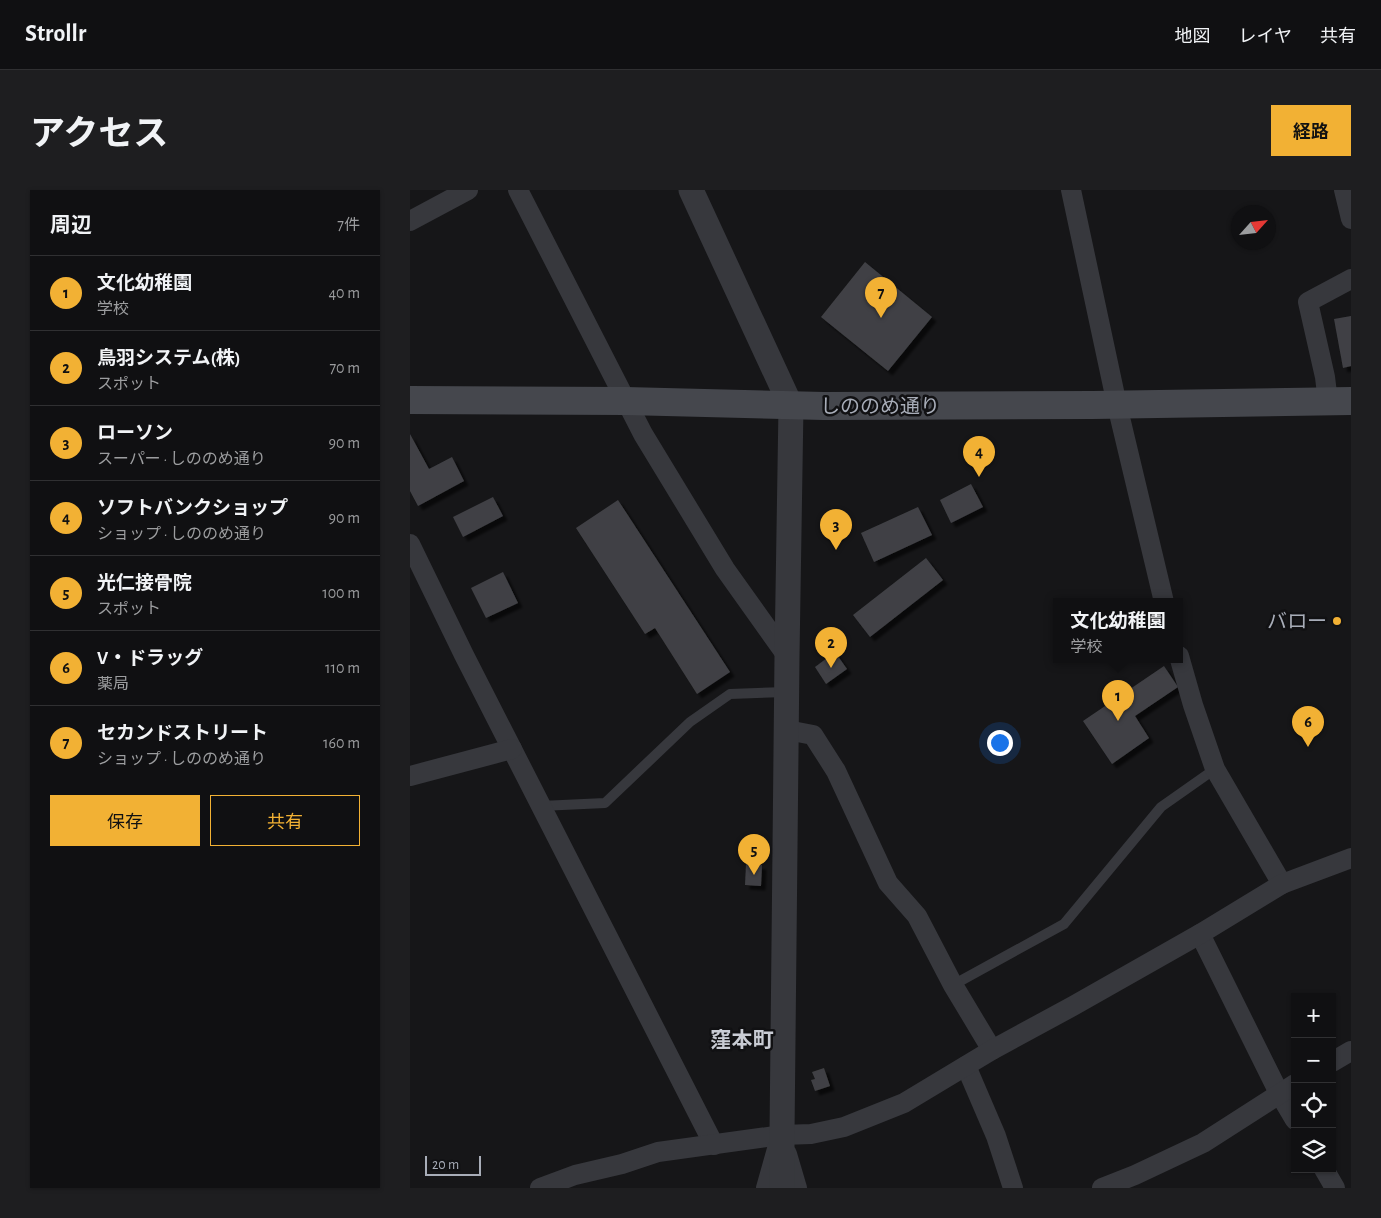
<!DOCTYPE html>
<html lang="ja">
<head>
<meta charset="utf-8">
<style>
  :root { --surface:#101012; --page:#1e1e20; --text:#f1f3f6; --muted:#9c9d9f; --line:#303032; --accent:#f2b134 }
  body { margin:0; font-family:"Alegreya Sans","Noto Sans JP",sans-serif; background:var(--page); color:var(--text) }
  .controls { position:absolute; right:15px; bottom:15px; display:grid; overflow:hidden; border-radius:0px; box-shadow:0 1px 4px #0004 }
  .controls button { width:45px; height:45px; display:grid; place-items:center; padding:0; border:0; border-bottom:1px solid var(--line); background:var(--surface); color:var(--text); font:25px sans-serif }
  .compass { position:absolute; left:821px; top:15px; width:45px; height:45px; border-radius:50%; background:var(--surface); box-shadow:0 1px 4px #0004; rotate:63deg }
  .scale { position:absolute; left:15px; bottom:12px; width:56px; box-sizing:border-box; padding-left:5px; border:2px solid #a8adb8; border-top:0; font-size:14px; line-height:18px; white-space:nowrap; color:#a8adb8; -webkit-text-stroke:4px #111113; paint-order:stroke }
  .you { position:absolute; left:589px; top:552px; width:18px; height:18px; margin:-12px; border:4px solid #fff; border-radius:50%; background:#1a73e8; box-shadow:0 0 0 8px #1a73e833 }
  .badge { display:grid; place-items:center; width:32px; height:32px; border-radius:50%; background:var(--accent); color:#111; font-size:16px; font-weight:700 }
  .pin { position:absolute; translate:-50% -41px; filter:drop-shadow(0 1px 2px #0008) }
  .pin::after { content:''; position:absolute; top:26px; width:18px; height:15px; background:inherit; clip-path:polygon(0 0,100% 0,50% 100%) }
  .popup { position:absolute; left:643px; top:408px; width:130px; height:65px; box-sizing:border-box; display:grid; place-content:center; border-radius:0px; background:var(--surface); filter:drop-shadow(0 1px 4px #0005); font-size:16px; white-space:nowrap; color:var(--muted) }
  .popup b { font-size:19px; color:var(--text) }
  .popup::after { content:''; position:absolute; left:50%; top:100%; margin-left:-10px; border:10px solid transparent; border-top-color:var(--surface) }
  .list { margin:0; padding:0; list-style:none }
  h2 { display:flex; justify-content:space-between; align-items:center; height:65px; margin:0; padding:0 20px; font-size:21px }
  h2 small { font-size:16px; font-weight:400; color:var(--muted) }
  .list li { display:grid; grid-template-columns:32px 1fr auto; gap:15px; align-items:center; box-sizing:border-box; height:75px; padding:0 20px; border-top:1px solid var(--line) }
  .list b { display:block; font-size:19px; white-space:nowrap }
  .list p { margin:0; font-size:16px; white-space:nowrap; color:var(--muted) }
  .list em { font-size:16px; font-style:normal; color:var(--muted) }
  .actions { display:flex; gap:10px; padding:15px 20px }
  .actions a { flex:1; padding:11px 0; border:1px solid var(--accent); border-radius:0px; text-align:center; font-size:18px; color:var(--accent) }
  .actions .main { background:var(--accent); color:#111 }
  .icon { flex:none; width:28px; height:28px; fill:none; stroke:currentColor; stroke-width:2; stroke-linecap:round; stroke-linejoin:round }
  .map { position:relative; flex:none; width:941px; height:998px; overflow:hidden; border-radius:0px }
  header { display:flex; align-items:center; gap:30px; box-sizing:border-box; height:70px; padding:0 25px; background:var(--surface); border-bottom:1px solid var(--line) }
  header strong { font-size:24px }
  nav { display:flex; gap:28px; margin-inline-start:auto; font-size:18px }
  .intro { display:flex; align-items:center; justify-content:space-between; box-sizing:border-box; height:120px; padding:0 30px }
  h1 { margin:0; font-size:35px }
  .button { padding:12px 22px; border-radius:0px; background:var(--accent); color:#111; font-size:18px; font-weight:700 }
  main { display:flex; gap:30px; padding:0 30px }
  aside { flex:1; background:var(--surface); border-radius:0px; box-shadow:0 1px 4px #0004 }
  .map>svg:first-child { display:block }
  .building { fill:#404145; filter:url(#shadow) }
  .lines { fill:none; stroke-linecap:round; stroke-linejoin:round }
  .service { stroke:#37383d; stroke-width:10 }
  .minor { stroke:#37383d; stroke-width:20 }
  .tertiary { stroke:#37383d; stroke-width:25 }
  .secondary { stroke:#45474d; stroke-width:28 }
  .poi-dot { fill:#f2b134; stroke:#111113; stroke-width:2 }
  .labels { text-anchor:middle; stroke-width:5; stroke-linejoin:round; paint-order:stroke }
  .street-label { font-size:20px; fill:#a8adb8; stroke:#111113 }
  .poi-label { font-size:20px; fill:#a8adb8; stroke:#111113; text-anchor:end }
  .neighbourhood-label { font-size:21px; font-weight:bold; fill:#c9ccd4; stroke:#111113 }
</style>
</head>
<body>
<header>
<strong>Strollr</strong>
<nav><a>地図</a><a>レイヤ</a><a>共有</a></nav>
</header>
<div class="intro"><h1>アクセス</h1><a class="button">経路</a></div>
<main>
<aside>
<h2>周辺<small>7件</small></h2>
<ul class="list">
<li><span class="badge">1</span><div><b>文化幼稚園</b><p>学校</p></div><em>40 m</em></li>
<li><span class="badge">2</span><div><b>鳥羽システム(株)</b><p>スポット</p></div><em>70 m</em></li>
<li><span class="badge">3</span><div><b>ローソン</b><p>スーパー · しののめ通り</p></div><em>90 m</em></li>
<li><span class="badge">4</span><div><b>ソフトバンクショップ</b><p>ショップ · しののめ通り</p></div><em>90 m</em></li>
<li><span class="badge">5</span><div><b>光仁接骨院</b><p>スポット</p></div><em>100 m</em></li>
<li><span class="badge">6</span><div><b>V・ドラッグ</b><p>薬局</p></div><em>110 m</em></li>
<li><span class="badge">7</span><div><b>セカンドストリート</b><p>ショップ · しののめ通り</p></div><em>160 m</em></li>
</ul>
<div class="actions"><a class="main">保存</a><a>共有</a></div>
</aside>
<div class="map">
<svg width="941" height="998" viewBox="0 0 941 998">
  <defs>
    <filter id="shadow"><feDropShadow dx="4.5" dy="4.5" stdDeviation="1" flood-color="#0009"/></filter>
  </defs>
  <rect width="100%" height="100%" fill="#161618"/>
  <g class="building">
    <path d="M455,72L522,127L478,181L411,127Z"/>
    <path d="M941,126V176L933,178L924,129Z"/>
    <path d="M0,244L19,279L42,267L54,291L8,316L0,301Z"/>
    <path d="M561,294L573,317L541,333L530,310Z"/>
    <path d="M83,307L93,326L53,347L43,327Z"/>
    <path d="M208,310L320,482L287,504L245,438L235,444L166,338Z"/>
    <path d="M508,317L522,345L464,372L451,343Z"/>
    <path d="M516,368L533,390L460,447L443,425Z"/>
    <path d="M93,382L108,413L76,428L61,398Z"/>
    <path d="M425,462L437,479L416,494L405,477Z"/>
    <path d="M754,476L768,497L725,526L739,548L702,574L673,531Z"/>
    <path d="M336,674L352,675L351,696L335,695Z"/>
    <path d="M414,878L420,896L405,901L401,890L405,889L402,882Z"/>
  </g>
  <g class="lines">
    <g class="service">
      <path d="M131,616L195,613L280,532L320,504L376,502"/>
      <path d="M543,795L654,734L751,617L805,579"/>
    </g>
    <g class="minor">
      <path d="M108,0L233,244L315,379L377,466"/>
      <path d="M661,0L707,215L754,412"/>
      <path d="M934,0L941,29"/>
      <path d="M0,31L58,0"/>
      <path d="M918,212L915,187L898,112L941,89"/>
      <path d="M0,354L54,465L304,955"/>
      <path d="M769,466L783,515L805,579L872,694"/>
      <path d="M377,540L403,545L426,581L478,693L507,726L543,795L582,860"/>
      <path d="M0,586L102,559"/>
      <path d="M790,744L869,903L885,930"/>
      <path d="M922,872L941,861"/>
      <path d="M556,876L586,946L603,998"/>
      <path d="M377,964L387,998"/>
      <path d="M914,979L925,998"/>
      <path d="M130,998L165,985L212,974L248,962L372,945L401,944L434,937L494,913L582,860L663,816L790,744L872,694L941,668"/>
      <path d="M356,998L367,959"/>
      <path d="M692,998L725,985L793,953L885,894"/>
    </g>
    <path class="tertiary" d="M281,0L381,216L377,466L372,945V998"/>
    <path class="secondary" d="M0,210L216,211L414,216L683,215L941,211"/>
  </g>
  <circle class="poi-dot" cx="927" cy="431" r="5"/>
  <g class="labels">
    <g class="street-label">
      <text x="470" y="223">しののめ通り</text>
    </g>
    <g class="poi-label">
      <text x="917" y="438">バロー</text>
    </g>
    <g class="neighbourhood-label">
      <text x="332" y="857">窪本町</text>
    </g>
  </g>
</svg>
<div class="controls">
<button>+</button>
<button>−</button>
<button><svg class="icon" aria-label="locate" viewBox="0 0 24 24"><circle cx="12" cy="12" r="6"/><path d="M12 2v4M12 18v4M2 12h4M18 12h4"/></svg></button>
<button><svg class="icon" aria-label="layers" viewBox="0 0 24 24"><path d="M12 4l9 5-9 5-9-5zM3 14l9 5 9-5"/></svg></button>
</div>
<svg class="compass" viewBox="-18 -18 36 36"><path d="M0-13l5 13h-10z" fill="#e53935"/><path d="M0 13l5-13h-10z" fill="#9c9d9f"/></svg>
<div class="scale">20 m</div>
<div class="you"></div>
<div class="pin badge" style="left:708px;top:531px">1</div>
<div class="popup"><b>文化幼稚園</b>学校</div>
<div class="pin badge" style="left:421px;top:478px">2</div>
<div class="pin badge" style="left:426px;top:360px">3</div>
<div class="pin badge" style="left:569px;top:287px">4</div>
<div class="pin badge" style="left:344px;top:685px">5</div>
<div class="pin badge" style="left:898px;top:557px">6</div>
<div class="pin badge" style="left:471px;top:128px">7</div>
</div>
</main>
</body>
</html>
